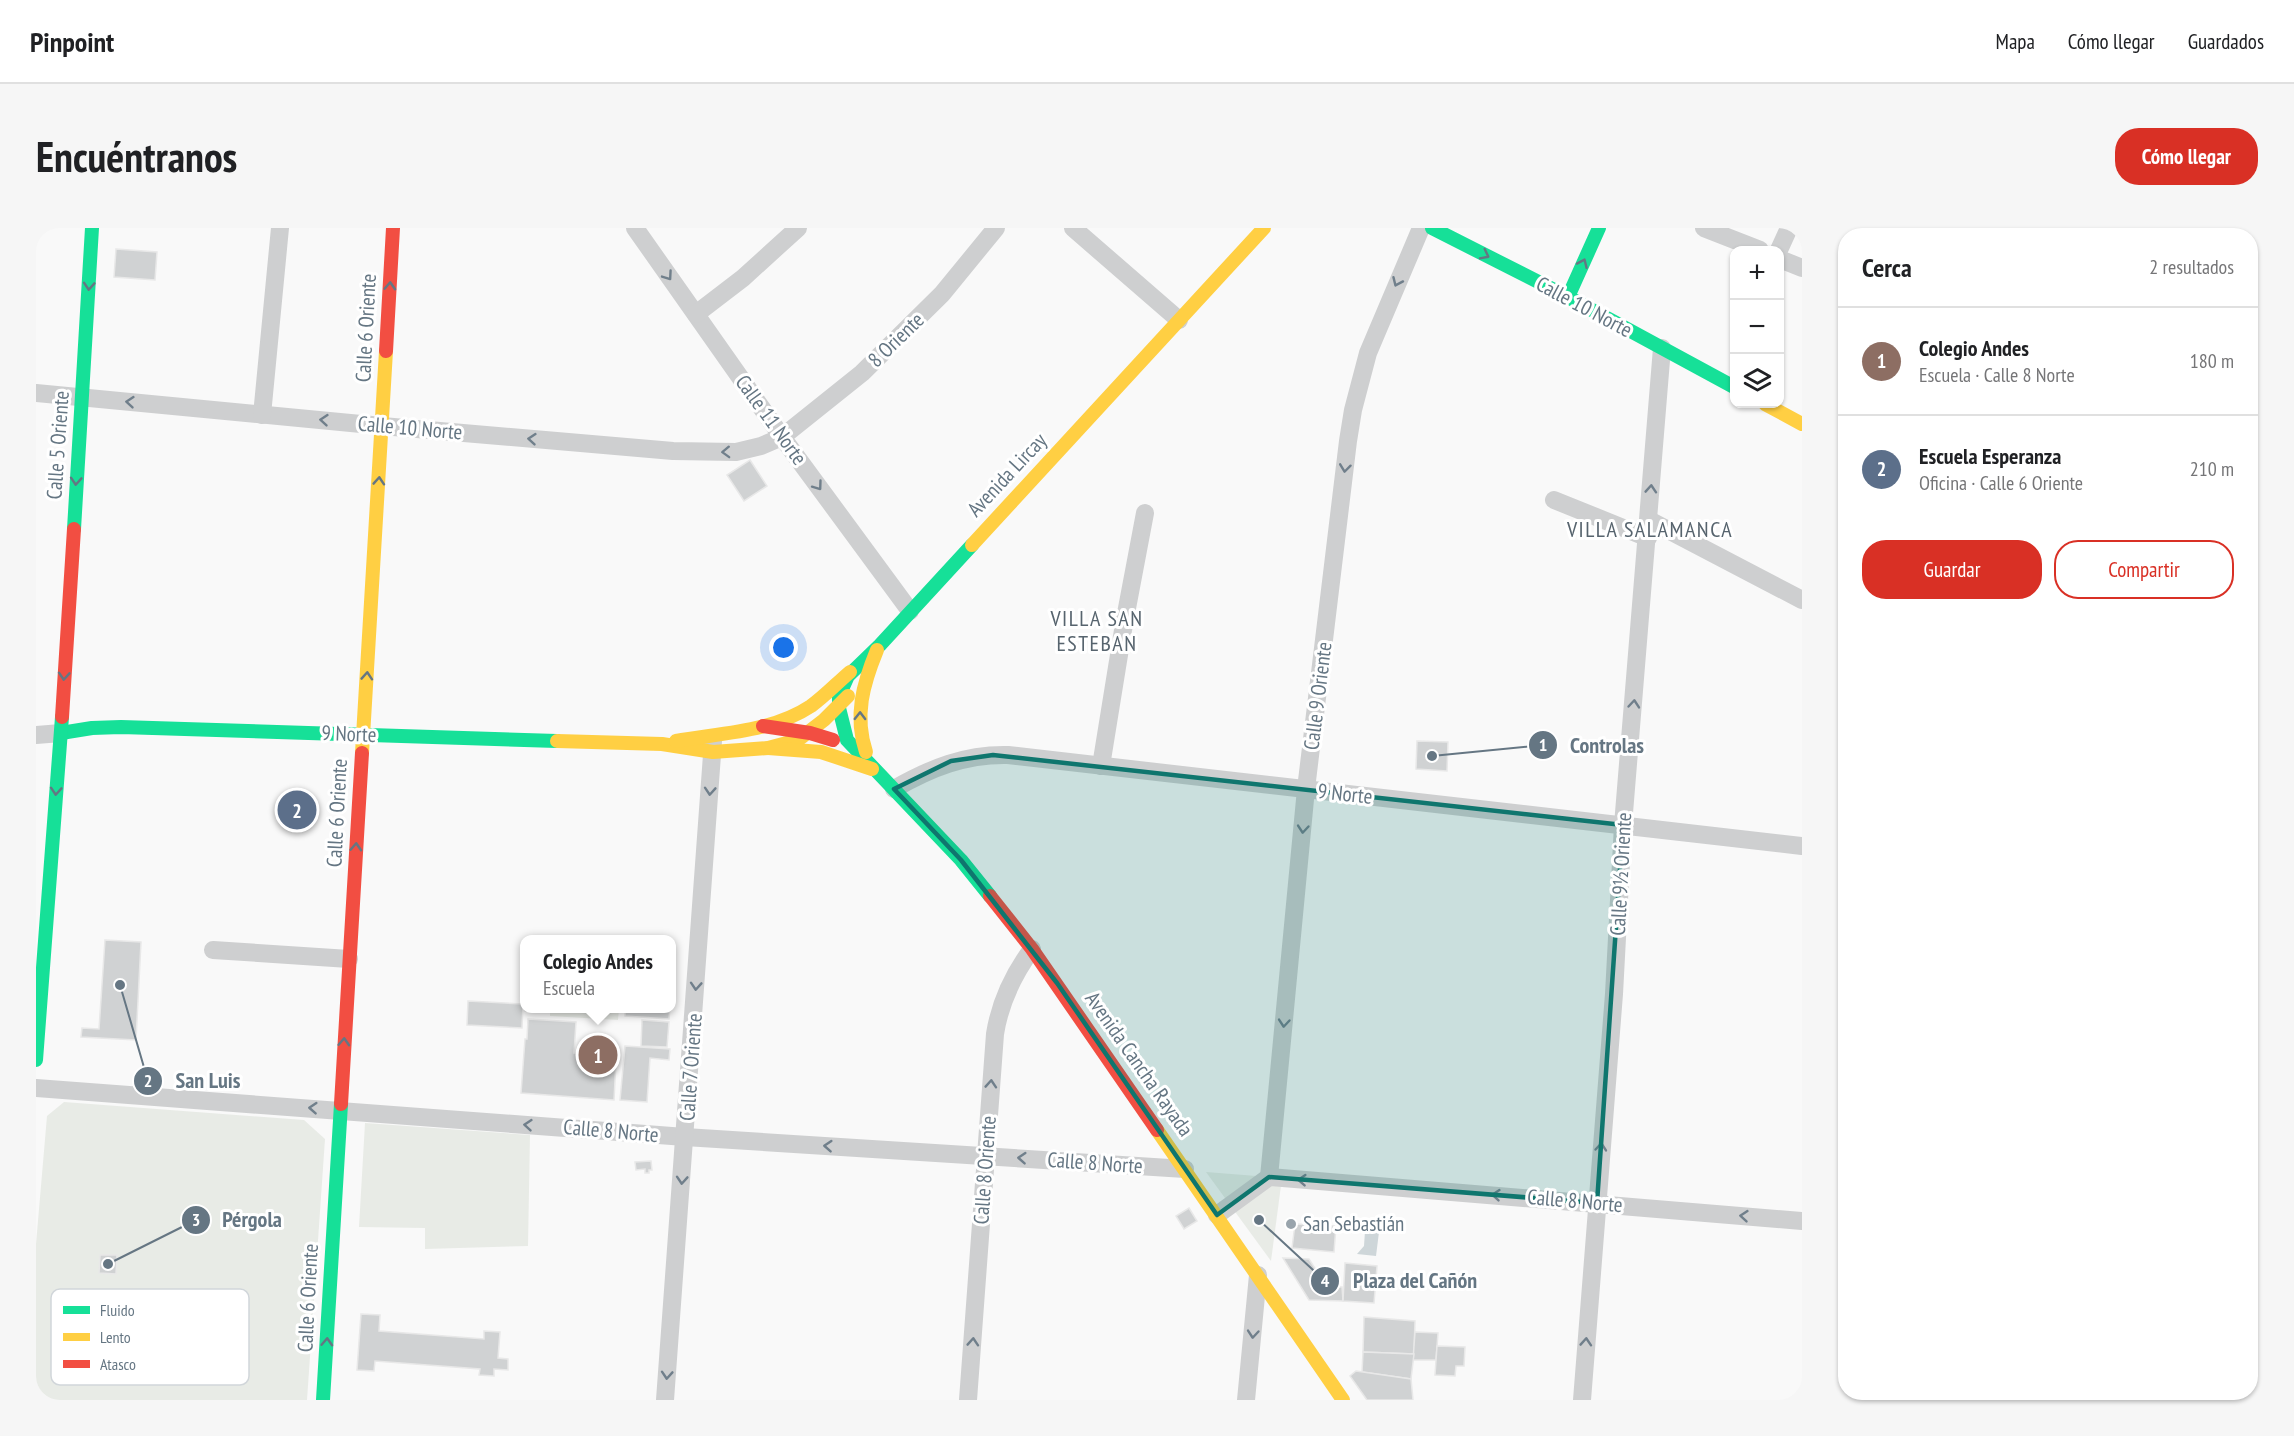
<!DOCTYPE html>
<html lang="es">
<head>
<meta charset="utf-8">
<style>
  :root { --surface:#fff; --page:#f6f6f6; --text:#202124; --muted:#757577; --line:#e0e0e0; --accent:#d93025 }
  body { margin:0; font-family:"PT Sans Narrow",sans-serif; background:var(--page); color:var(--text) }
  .controls { position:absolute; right:18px; top:18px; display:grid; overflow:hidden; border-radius:12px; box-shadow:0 2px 4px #0004 }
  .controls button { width:54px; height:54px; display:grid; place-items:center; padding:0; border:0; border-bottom:2px solid var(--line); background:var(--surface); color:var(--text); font:30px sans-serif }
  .you { position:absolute; left:748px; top:420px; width:21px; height:21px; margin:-15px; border:4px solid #fff; border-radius:50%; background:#1a73e8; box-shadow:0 0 0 9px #1a73e833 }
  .badge { display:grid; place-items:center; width:39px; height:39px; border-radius:50%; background:var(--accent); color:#fff; font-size:20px; font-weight:700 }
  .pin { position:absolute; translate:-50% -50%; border:3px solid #fff; box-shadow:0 2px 6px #0006 }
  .popup { position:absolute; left:484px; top:707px; width:156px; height:78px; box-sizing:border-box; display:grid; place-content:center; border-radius:12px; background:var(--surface); filter:drop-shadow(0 2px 4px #0005); font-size:20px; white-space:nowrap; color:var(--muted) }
  .popup b { font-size:22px; color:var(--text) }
  .popup::after { content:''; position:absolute; left:50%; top:100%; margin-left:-12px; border:12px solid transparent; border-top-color:var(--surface) }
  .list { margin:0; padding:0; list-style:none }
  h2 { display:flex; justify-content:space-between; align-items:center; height:78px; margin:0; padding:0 24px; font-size:26px }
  h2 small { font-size:20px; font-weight:400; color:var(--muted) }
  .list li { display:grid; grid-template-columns:39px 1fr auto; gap:18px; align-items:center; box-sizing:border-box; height:108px; padding:0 24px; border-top:2px solid var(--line) }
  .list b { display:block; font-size:22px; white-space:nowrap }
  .list p { margin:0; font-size:20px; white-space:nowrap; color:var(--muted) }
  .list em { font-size:20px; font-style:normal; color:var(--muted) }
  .actions { display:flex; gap:12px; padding:18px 24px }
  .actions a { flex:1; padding:14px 0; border:2px solid var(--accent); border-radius:24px; text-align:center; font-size:21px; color:var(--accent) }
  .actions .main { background:var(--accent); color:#fff }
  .icon { flex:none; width:33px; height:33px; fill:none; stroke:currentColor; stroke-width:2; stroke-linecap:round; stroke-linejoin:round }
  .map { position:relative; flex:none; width:1766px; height:1172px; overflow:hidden; border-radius:24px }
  header { display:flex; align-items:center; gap:36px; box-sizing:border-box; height:84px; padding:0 30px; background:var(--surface); border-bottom:2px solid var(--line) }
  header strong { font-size:28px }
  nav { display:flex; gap:33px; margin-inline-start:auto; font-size:21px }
  .intro { display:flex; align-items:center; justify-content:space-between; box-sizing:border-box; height:144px; padding:0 36px }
  h1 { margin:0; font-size:42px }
  .button { padding:15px 27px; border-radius:24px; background:var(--accent); color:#fff; font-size:21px; font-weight:700 }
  main { display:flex; gap:36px; padding:0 36px }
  aside { flex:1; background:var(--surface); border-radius:24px; box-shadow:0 2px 4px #0004 }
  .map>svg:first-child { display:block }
  .green { fill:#e8ebe6 }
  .water { fill:#ced6d9 }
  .building { fill:#d0d2d3; stroke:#e8e8e8; stroke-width:1.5 }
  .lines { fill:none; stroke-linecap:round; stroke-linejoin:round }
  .street { stroke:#cecfd0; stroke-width:18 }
  .fast { stroke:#16e098; stroke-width:14 }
  .slow { stroke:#ffcf43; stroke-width:14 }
  .jam { stroke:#f24e42; stroke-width:14 }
  .oneway { stroke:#657683 }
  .oneway2 { stroke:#707f8b }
  .marked { fill:#0f766e; fill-opacity:0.2; stroke:#0f766e; stroke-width:4.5; stroke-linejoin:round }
  .poi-dot { fill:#99a4ac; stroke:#fff; stroke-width:2 }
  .labels { text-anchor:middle; stroke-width:6; stroke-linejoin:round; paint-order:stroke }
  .street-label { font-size:21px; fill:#657683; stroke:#fff }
  .poi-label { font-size:21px; fill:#657683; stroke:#fff; text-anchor:start }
  .neighbourhood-label { font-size:22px; letter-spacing:1.5px; fill:#57646e; stroke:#fff }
  .key { fill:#fff; stroke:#d1d6da; stroke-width:1.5 }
  .key-label { font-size:16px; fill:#657683 }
  .leader { fill:none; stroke:#657683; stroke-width:2 }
  .callout-dot { fill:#657683; stroke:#fff; stroke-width:2 }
  .mark-label { font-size:18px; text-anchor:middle; font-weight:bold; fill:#fff }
  .callout-label { font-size:22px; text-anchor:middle; font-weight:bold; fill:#657683; stroke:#fff; stroke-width:6; stroke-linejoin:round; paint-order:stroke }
</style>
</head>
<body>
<header>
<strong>Pinpoint</strong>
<nav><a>Mapa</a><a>Cómo llegar</a><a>Guardados</a></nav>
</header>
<div class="intro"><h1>Encuéntranos</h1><a class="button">Cómo llegar</a></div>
<main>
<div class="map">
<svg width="1766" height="1172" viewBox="0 0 1766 1172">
  <rect width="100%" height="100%" fill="#f9f9f9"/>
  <g class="green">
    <path d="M514,781H583L582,792L514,788Z"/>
    <path d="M28,874L268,892L289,911L271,1172H0V1016L11,888Z"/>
    <path d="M329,895L494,907L492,1018L389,1021V1000L323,999Z"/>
    <path d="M1170,944L1246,950L1235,1033Z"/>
  </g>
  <path class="water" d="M1329,1003L1343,1004L1340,1028L1321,1026L1328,1018Z"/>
  <g class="building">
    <path d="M80,21L121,24L119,52L78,49Z"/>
    <path d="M714,232L731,258L708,273L691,247Z"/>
    <path d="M1381,513L1412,514L1411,543L1380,541Z"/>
    <path d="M69,712L105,714L100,812L45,809L46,800L63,801Z"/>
    <path d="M432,773L487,776L486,800L431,797Z"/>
    <path d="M489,780H514V784L489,783Z"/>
    <path d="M589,780H634L633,791L589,788Z"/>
    <path d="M492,791L540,794L538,825L566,827V832L580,833L578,872L485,865L489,811H491Z"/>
    <path d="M606,792L633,794L631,819L605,818Z"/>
    <path d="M589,818L634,821L633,832L614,830L611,874L584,872Z"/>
    <path d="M615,933L616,942H613V945H609V941L600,942L599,934Z"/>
    <path d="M1153,980L1161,993L1148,1001L1140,988Z"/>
    <path d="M1259,996L1300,998L1298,1024L1256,1020Z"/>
    <path d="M64,1027H81L80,1046L63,1045Z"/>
    <path d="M1247,1030L1273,1031L1291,1059H1306L1307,1073L1273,1072Z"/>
    <path d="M1309,1035L1341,1038L1338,1075L1307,1073Z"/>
    <path d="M325,1086L344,1087L343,1103L448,1111V1103L464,1104L462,1130L472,1131V1142L458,1141V1148L443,1147L444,1141L339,1133L338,1143L321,1142Z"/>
    <path d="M1328,1089L1379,1093L1378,1126L1327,1124Z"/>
    <path d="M1379,1104L1402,1105L1400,1132H1377Z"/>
    <path d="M1401,1118L1429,1119L1428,1138H1420L1419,1148L1399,1147Z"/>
    <path d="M1327,1124L1378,1126L1375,1151L1326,1144Z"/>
    <path d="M1320,1143L1375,1151L1377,1172H1331L1314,1148Z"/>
  </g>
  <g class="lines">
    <g class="street">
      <path d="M599,0L746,209L874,383"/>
      <path d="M1037,0L1143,92"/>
      <path d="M1668,0L1724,22"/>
      <path d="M1743,22L1753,0"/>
      <path d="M1744,31L1766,40"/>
      <path d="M660,86L707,50L762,0"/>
      <path d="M0,165L346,198L637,223L700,224L725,218L746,209L826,145L906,66L960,0"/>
      <path d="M226,187L244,0"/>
      <path d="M1518,272L1612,310"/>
      <path d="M1613,292L1766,372"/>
      <path d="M0,507L25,505"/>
      <path d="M1065,538L1088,396L1109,285"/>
      <path d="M858,561C895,540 929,526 972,527L1766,618"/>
      <path d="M177,722L313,731"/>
      <path d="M0,860L649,909L1149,941"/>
      <path d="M1233,949L1270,561L1312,213L1317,182L1332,125L1385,0"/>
      <path d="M1181,987L1233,949L1766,993"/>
      <path d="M629,1172L677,513"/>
      <path d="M932,1172L959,806C964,774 977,747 996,721"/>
      <path d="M1210,1172L1222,1047"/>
      <path d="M1546,1172L1578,766L1587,597L1626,120"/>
    </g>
    <g class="fast">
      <path d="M1396,0L1532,69L1698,159"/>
      <path d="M1532,69L1563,0"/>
      <path d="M38,301L56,0"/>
      <path d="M936,317L844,417L812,448L803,468V480L811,512L925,632L954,668"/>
      <path d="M25,505L56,500L85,499L521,513"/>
      <path d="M0,832L26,489"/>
      <path d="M287,1172L305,876"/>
    </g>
    <g class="slow">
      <path d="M1729,176L1766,196"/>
      <path d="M936,317L1228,0"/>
      <path d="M521,513L626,516L677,524L732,520L762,512L788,492L812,468"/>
      <path d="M640,513C685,505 736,504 775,478C789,468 801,455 814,444"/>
      <path d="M732,520L785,524L836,541"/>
      <path d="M830,524C818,488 827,456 841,422"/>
      <path d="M326,525L350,123"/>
      <path d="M1121,902L1307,1172"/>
    </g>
    <g class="jam">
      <path d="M350,123L357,0"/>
      <path d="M26,489L38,301"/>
      <path d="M727,498L774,505L797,512"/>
      <path d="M954,668L996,721L1121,902"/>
      <path d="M305,876L326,525"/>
    </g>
  </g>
  <defs><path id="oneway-chevron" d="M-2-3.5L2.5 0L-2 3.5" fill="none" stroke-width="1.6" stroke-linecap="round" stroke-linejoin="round" transform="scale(1.5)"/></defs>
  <g class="oneway">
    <use href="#oneway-chevron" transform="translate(1449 27) rotate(27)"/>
    <use href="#oneway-chevron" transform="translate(1547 35) rotate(-66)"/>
    <use href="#oneway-chevron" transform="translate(53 58) rotate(94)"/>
    <use href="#oneway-chevron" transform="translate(354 58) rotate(-87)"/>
    <use href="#oneway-chevron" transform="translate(40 253) rotate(94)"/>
    <use href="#oneway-chevron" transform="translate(343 253) rotate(-86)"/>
    <use href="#oneway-chevron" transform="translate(28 448) rotate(94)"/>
    <use href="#oneway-chevron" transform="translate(331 448) rotate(-86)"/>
    <use href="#oneway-chevron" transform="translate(824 488) rotate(-89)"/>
    <use href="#oneway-chevron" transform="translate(20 563) rotate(94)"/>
    <use href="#oneway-chevron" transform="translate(320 619) rotate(-87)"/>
    <use href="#oneway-chevron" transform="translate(308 814) rotate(-87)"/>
    <use href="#oneway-chevron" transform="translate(291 1114) rotate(-87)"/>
  </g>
  <g class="oneway2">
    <use href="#oneway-chevron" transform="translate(632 48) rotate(55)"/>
    <use href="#oneway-chevron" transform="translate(1361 54) rotate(114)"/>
    <use href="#oneway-chevron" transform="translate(94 174) rotate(-175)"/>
    <use href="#oneway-chevron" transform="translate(288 192) rotate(-175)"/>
    <use href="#oneway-chevron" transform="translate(496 211) rotate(-175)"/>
    <use href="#oneway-chevron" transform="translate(690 224) rotate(178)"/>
    <use href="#oneway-chevron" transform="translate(1309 240) rotate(97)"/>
    <use href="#oneway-chevron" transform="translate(782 258) rotate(54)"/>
    <use href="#oneway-chevron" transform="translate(1615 261) rotate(-86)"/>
    <use href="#oneway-chevron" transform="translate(1598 476) rotate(-85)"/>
    <use href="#oneway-chevron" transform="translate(674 563) rotate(94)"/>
    <use href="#oneway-chevron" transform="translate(1267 601) rotate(95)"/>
    <use href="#oneway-chevron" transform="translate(660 758) rotate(94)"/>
    <use href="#oneway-chevron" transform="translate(1248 795) rotate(95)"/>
    <use href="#oneway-chevron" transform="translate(955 856) rotate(-86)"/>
    <use href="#oneway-chevron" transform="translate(277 880) rotate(-176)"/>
    <use href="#oneway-chevron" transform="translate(492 897) rotate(-175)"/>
    <use href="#oneway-chevron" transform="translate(792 918) rotate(-176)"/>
    <use href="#oneway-chevron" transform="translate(1565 919) rotate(-85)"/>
    <use href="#oneway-chevron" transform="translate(986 930) rotate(-176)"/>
    <use href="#oneway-chevron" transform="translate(646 952) rotate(94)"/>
    <use href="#oneway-chevron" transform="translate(1266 952) rotate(-176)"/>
    <use href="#oneway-chevron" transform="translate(1460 967) rotate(-175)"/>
    <use href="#oneway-chevron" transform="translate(1708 988) rotate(-175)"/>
    <use href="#oneway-chevron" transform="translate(1217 1106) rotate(95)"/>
    <use href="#oneway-chevron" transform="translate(937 1114) rotate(-86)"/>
    <use href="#oneway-chevron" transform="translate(1550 1114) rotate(-86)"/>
    <use href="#oneway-chevron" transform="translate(631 1147) rotate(94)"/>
  </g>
  <path class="marked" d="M957,527L1587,597L1561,975L1233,949L1181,987L1021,755L925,632L858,561L915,533Z"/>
  <circle class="poi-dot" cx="1255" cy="996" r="6"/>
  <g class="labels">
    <g class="street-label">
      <text transform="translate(1548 79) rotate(28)" y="7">Calle 10 Norte</text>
      <text transform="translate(330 100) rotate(-87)" y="7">Calle 6 Oriente</text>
      <text transform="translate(860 112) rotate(-44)" y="7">8 Oriente</text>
      <text transform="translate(735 192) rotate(54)" y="7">Calle 11 Norte</text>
      <text transform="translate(374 200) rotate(5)" y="7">Calle 10 Norte</text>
      <text transform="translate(22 217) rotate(-86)" y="7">Calle 5 Oriente</text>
      <text transform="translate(971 247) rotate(-47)" y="7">Avenida Lircay</text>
      <text transform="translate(1282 468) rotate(-83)" y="7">Calle 9 Oriente</text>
      <text transform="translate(313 506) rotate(2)" y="7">9 Norte</text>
      <text transform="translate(1309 566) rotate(6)" y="7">9 Norte</text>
      <text transform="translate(301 585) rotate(-87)" y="7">Calle 6 Oriente</text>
      <text transform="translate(1585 646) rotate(-87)" y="7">Calle 9½ Oriente</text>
      <text transform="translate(1103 836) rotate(55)" y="7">Avenida Cancha Rayada</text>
      <text transform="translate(655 839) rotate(-86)" y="7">Calle 7 Oriente</text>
      <text transform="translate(575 903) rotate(5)" y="7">Calle 8 Norte</text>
      <text transform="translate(1059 935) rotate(4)" y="7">Calle 8 Norte</text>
      <text transform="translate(949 942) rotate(-86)" y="7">Calle 8 Oriente</text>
      <text transform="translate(1539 973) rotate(5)" y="7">Calle 8 Norte</text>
      <text transform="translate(272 1070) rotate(-87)" y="7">Calle 6 Oriente</text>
    </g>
    <g class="poi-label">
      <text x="1267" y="1003">San Sebastián</text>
    </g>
    <g class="neighbourhood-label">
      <text x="1614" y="309">VILLA SALAMANCA</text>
      <text x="1061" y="398">VILLA SAN<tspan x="1061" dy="25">ESTEBAN</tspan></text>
    </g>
  </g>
  <rect x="15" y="1061" width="198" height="96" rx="9" class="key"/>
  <rect x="27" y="1078" width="27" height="8" fill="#16e098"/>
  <rect x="27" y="1105" width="27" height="8" fill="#ffcf43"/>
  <rect x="27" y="1132" width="27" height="8" fill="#f24e42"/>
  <g class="key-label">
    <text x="64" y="1088">Fluido</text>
    <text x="64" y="1115">Lento</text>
    <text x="64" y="1142">Atasco</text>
  </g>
  <path class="leader" d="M1396 528L1507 517M84 757L112 853M72 1036L160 992M1223 992L1289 1053"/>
  <g class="callout-dot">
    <circle cx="1396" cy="528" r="6"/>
    <circle cx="84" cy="757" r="6"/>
    <circle cx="72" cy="1036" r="6"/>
    <circle cx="1223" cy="992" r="6"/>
    <circle cx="1507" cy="517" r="15"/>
    <circle cx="112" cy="853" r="15"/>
    <circle cx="160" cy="992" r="15"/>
    <circle cx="1289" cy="1053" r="15"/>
  </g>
  <g class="mark-label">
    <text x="1507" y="523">1</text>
    <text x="112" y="859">2</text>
    <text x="160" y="998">3</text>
    <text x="1289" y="1059">4</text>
  </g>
  <g class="callout-label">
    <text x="1571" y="525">Controlas</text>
    <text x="172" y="860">San Luis</text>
    <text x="216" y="999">Pérgola</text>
    <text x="1379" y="1060">Plaza del Cañón</text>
  </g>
</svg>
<div class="controls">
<button>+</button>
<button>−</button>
<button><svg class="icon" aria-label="layers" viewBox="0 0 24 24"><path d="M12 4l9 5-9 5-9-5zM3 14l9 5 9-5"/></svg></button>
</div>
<div class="you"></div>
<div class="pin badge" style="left:562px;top:827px;background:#8d6e63">1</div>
<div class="popup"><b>Colegio Andes</b>Escuela</div>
<div class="pin badge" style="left:261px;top:582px;background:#5c6f8a">2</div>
</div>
<aside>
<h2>Cerca<small>2 resultados</small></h2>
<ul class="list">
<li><span class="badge" style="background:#8d6e63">1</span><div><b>Colegio Andes</b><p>Escuela · Calle 8 Norte</p></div><em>180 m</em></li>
<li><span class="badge" style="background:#5c6f8a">2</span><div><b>Escuela Esperanza</b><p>Oficina · Calle 6 Oriente</p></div><em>210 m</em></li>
</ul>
<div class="actions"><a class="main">Guardar</a><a>Compartir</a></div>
</aside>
</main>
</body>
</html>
